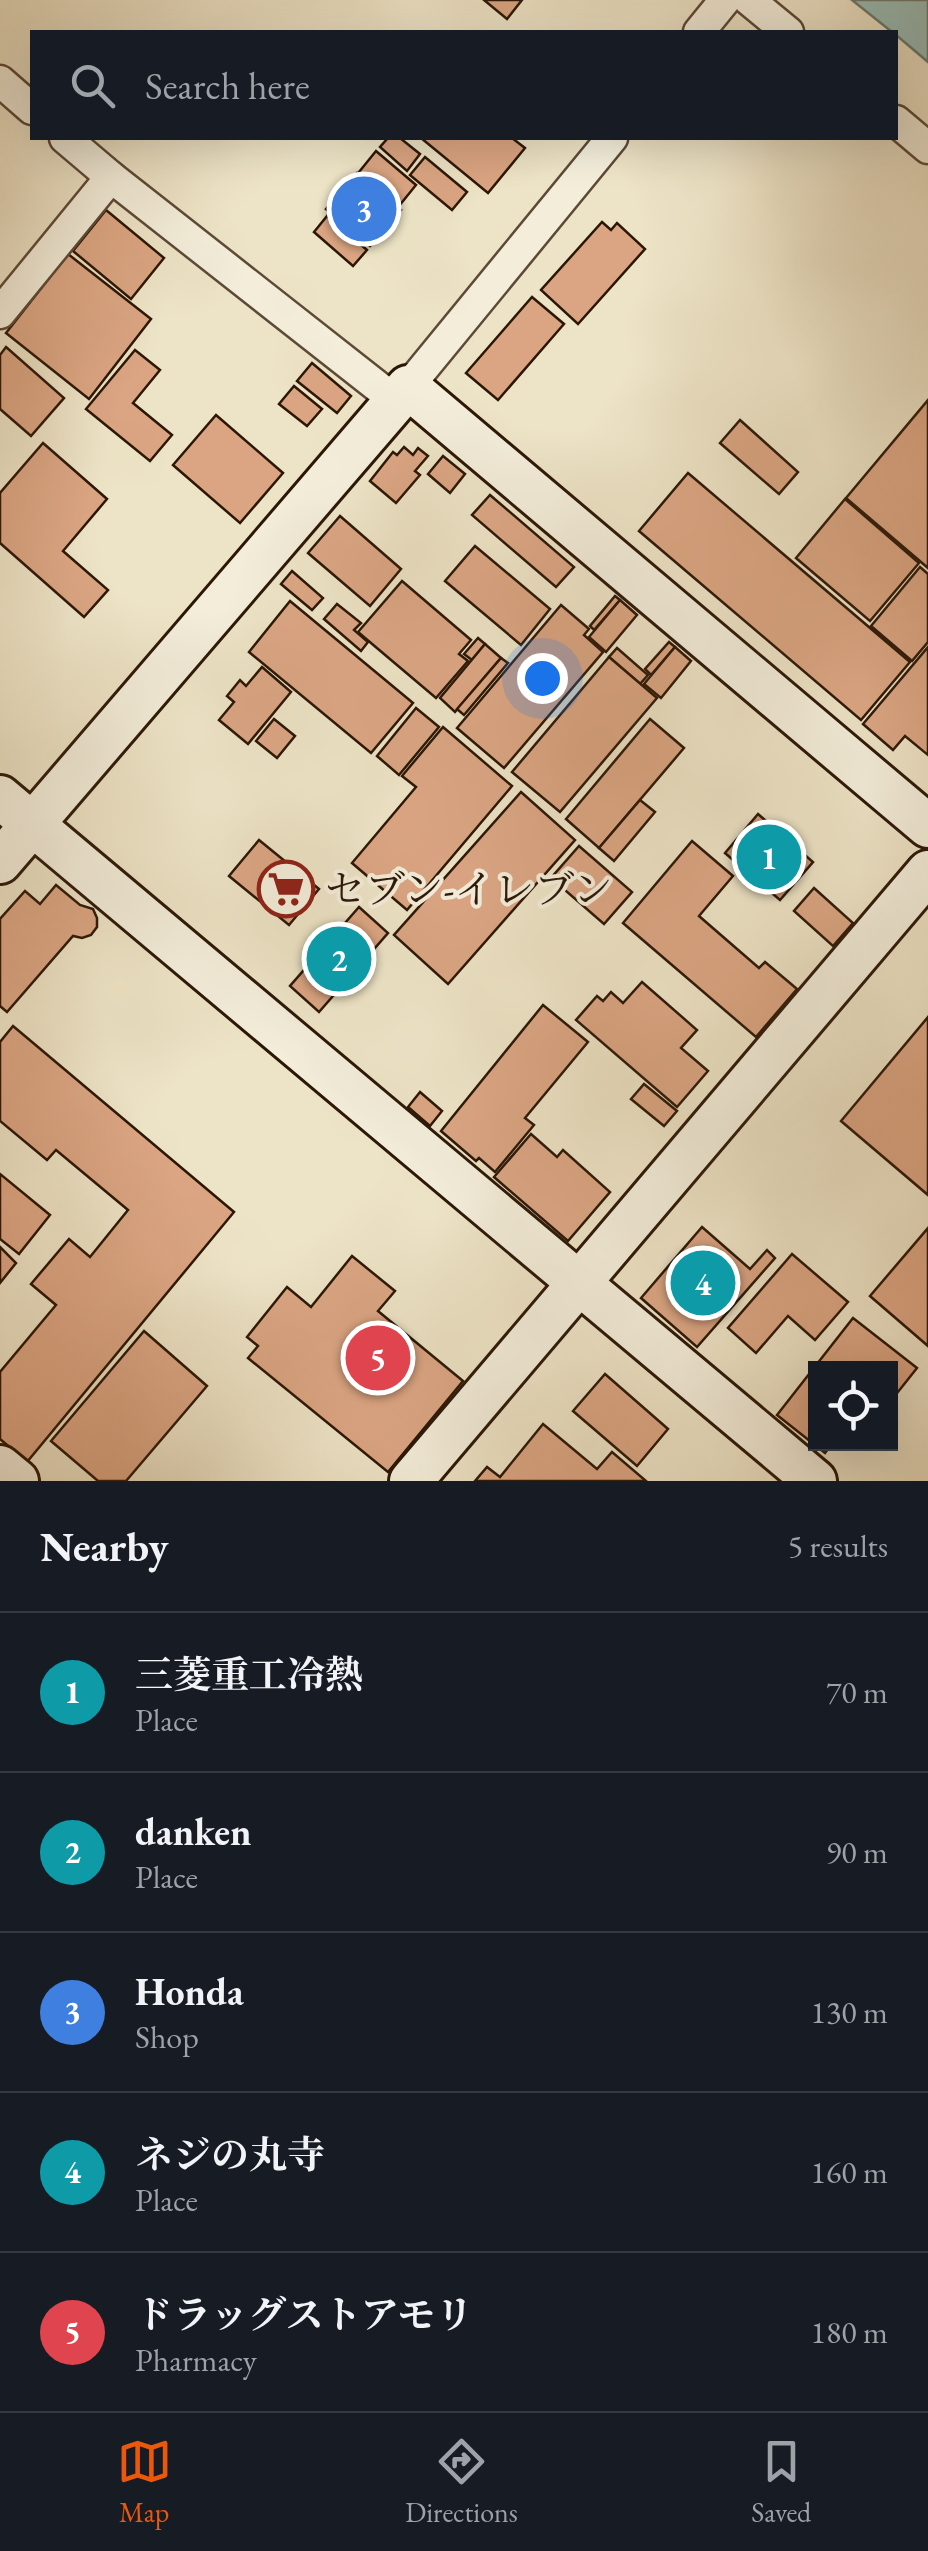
<!DOCTYPE html>
<html lang="en">
<head>
<meta charset="utf-8">
<style>
  :root { --surface:#171b24; --page:#20242c; --text:#f1f3f6; --muted:#9ea1a6; --line:#363941; --accent:#ea580c }
  body { margin:0; font-family:"EB Garamond","Noto Serif JP",serif; background:var(--page); color:var(--text) }
  .controls { position:absolute; right:30px; bottom:30px; display:grid; overflow:hidden; border-radius:0px; box-shadow:0 10px 40px #0002 }
  .controls button { width:90px; height:90px; display:grid; place-items:center; padding:0; border:0; border-bottom:2px solid var(--line); background:var(--surface); color:var(--text); font:50px sans-serif }
  .you { position:absolute; left:542px; top:678px; width:35px; height:35px; margin:-25px; border:8px solid #fff; border-radius:50%; background:#1a73e8; box-shadow:0 0 0 15px #1a73e833 }
  .badge { display:grid; place-items:center; width:65px; height:65px; border-radius:50%; background:var(--accent); color:#fff; font-size:32px; font-weight:700 }
  .pin { position:absolute; translate:-50% -50%; border:5px solid #fff; box-shadow:0 2px 10px #0006 }
  .list { margin:0; padding:0; list-style:none }
  h2 { display:flex; justify-content:space-between; align-items:center; height:130px; margin:0; padding:0 40px; font-size:42px }
  h2 small { font-size:32px; font-weight:400; color:var(--muted) }
  .list li { display:grid; grid-template-columns:65px 1fr auto; gap:30px; align-items:center; box-sizing:border-box; height:160px; padding:0 40px; border-top:2px solid var(--line) }
  .list b { display:block; font-size:38px; white-space:nowrap }
  .list p { margin:0; font-size:32px; white-space:nowrap; color:var(--muted) }
  .list em { font-size:32px; font-style:normal; color:var(--muted) }
  .icon { flex:none; width:55px; height:55px; fill:none; stroke:currentColor; stroke-width:2; stroke-linecap:round; stroke-linejoin:round }
  .map { position:relative; flex:none; width:928px; height:1481px; overflow:hidden }
  .search { position:absolute; background:var(--surface); box-shadow:0 10px 40px #0002; left:30px; right:30px; top:30px; height:110px; display:flex; align-items:center; gap:25px; box-sizing:border-box; padding:0 35px; border-radius:0px; color:var(--muted); font-size:38px }
  .sheet { height:930px; background:var(--surface) }
  nav { display:flex; justify-content:space-around; align-items:center; box-sizing:border-box; height:140px; border-top:2px solid var(--line); background:var(--surface); font-size:28px; color:var(--muted) }
  nav a { display:grid; justify-items:center; gap:5px }
  nav .on { color:var(--accent) }
  .map>svg:first-child { display:block }
  .water { fill:#99beb8; stroke:#6d7b71; stroke-width:2.5 }
  .building { fill:#dba583; stroke:#2c1707; stroke-width:2.5 }
  .lines { fill:none; stroke-linecap:round; stroke-linejoin:round }
  .street-casing { stroke:#5c4a37; stroke-width:35 }
  .secondary-casing { stroke:#2c1707; stroke-width:48 }
  .street { stroke:#f3edda; stroke-width:30 }
  .secondary { stroke:#f3edda; stroke-width:42 }
  .labels { text-anchor:middle; stroke-width:8; stroke-linejoin:round; paint-order:stroke }
  .poi-label { font-size:40px; fill:#2c1707; stroke:#f3edda; text-anchor:start }
</style>
</head>
<body>
<div class="map">
<svg width="928" height="1481" viewBox="0 0 928 1481">
  <rect width="100%" height="100%" fill="#ede3c6"/>
  <filter id="stains"><feTurbulence type="fractalNoise" baseFrequency=".002" numOctaves="4"/><feColorMatrix values="0 0 0 0 .2 0 0 0 0 .09 0 0 0 0 .02 0 0 0 .5 -.17"/></filter>
  <radialGradient id="worn" r=".72"><stop offset=".6" stop-color="#630" stop-opacity="0"/><stop offset="1" stop-color="#630" stop-opacity=".3"/></radialGradient>
  <path class="water" d="M852,0H928V62L896,35V32H892Z"/>
  <g class="building">
    <path d="M484,0H522L507,19Z"/>
    <path d="M388,138H400L420,154L407,171L380,147Z"/>
    <path d="M421,138H512L525,148L488,193Z"/>
    <path d="M376,151L416,185L399,206L359,172Z"/>
    <path d="M425,157L467,192L452,210L410,175Z"/>
    <path d="M357,173L401,210L370,246L326,209Z"/>
    <path d="M106,210L164,258L131,299L73,251Z"/>
    <path d="M327,216L367,250L353,266L314,232Z"/>
    <path d="M602,222L611,230L617,223L645,249L578,324L541,290Z"/>
    <path d="M68,254L151,319L89,399L6,333Z"/>
    <path d="M532,297L564,324L498,400L466,373Z"/>
    <path d="M6,347L64,398L31,436L0,409V355Z"/>
    <path d="M135,350L160,370L133,403L172,435L150,461L86,409Z"/>
    <path d="M312,363L351,396L337,413L297,381Z"/>
    <path d="M294,386L322,409L307,426L279,404Z"/>
    <path d="M928,400V568L846,498Z"/>
    <path d="M216,415L283,473L240,523L173,465Z"/>
    <path d="M740,420L798,472L779,494L720,443Z"/>
    <path d="M43,443L107,499L63,551L108,590L84,617L0,543V493Z"/>
    <path d="M404,447L413,455L418,448L428,456L415,471L420,475L396,503L370,481L393,452L397,455Z"/>
    <path d="M443,456L465,474L450,493L428,474Z"/>
    <path d="M688,473L910,662L861,720L639,531Z"/>
    <path d="M490,495L574,567L556,587L472,515Z"/>
    <path d="M845,499L919,563L870,621L796,558Z"/>
    <path d="M340,516L401,569L370,606L308,553Z"/>
    <path d="M475,546L550,609L521,645L445,581Z"/>
    <path d="M920,567L928,574V642L912,661L871,626Z"/>
    <path d="M292,571L323,598L312,610L281,584Z"/>
    <path d="M402,581L471,640L459,654L468,661L436,698L358,632Z"/>
    <path d="M615,596L620,600L594,630L590,626Z"/>
    <path d="M620,600L637,615L606,652L589,637Z"/>
    <path d="M290,601L413,703L371,753L249,652Z"/>
    <path d="M337,604L361,623L354,630L368,642L361,651L324,619Z"/>
    <path d="M561,605L589,629L584,635L603,652L504,768L457,728Z"/>
    <path d="M478,638L485,644L472,660L464,654Z"/>
    <path d="M669,642L675,647L651,675L645,669Z"/>
    <path d="M485,644L501,658L455,712L440,698Z"/>
    <path d="M675,647L691,661L661,698L644,684Z"/>
    <path d="M928,647V755L905,736L893,750L863,724Z"/>
    <path d="M617,648L648,675L640,684L609,657Z"/>
    <path d="M609,657L657,698L560,812L512,772Z"/>
    <path d="M501,658L508,663L464,715L457,709Z"/>
    <path d="M262,667L291,692L248,744L219,720L234,702L227,696L240,680L246,686Z"/>
    <path d="M416,708L439,727L399,775L377,756Z"/>
    <path d="M274,719L295,736L277,758L256,741Z"/>
    <path d="M650,719L684,748L599,848L566,819Z"/>
    <path d="M443,727L512,786L407,910L352,863L416,787L402,776Z"/>
    <path d="M521,792L575,840L448,984L394,935Z"/>
    <path d="M640,800L655,812L614,861L599,848Z"/>
    <path d="M758,814L813,862L780,900L725,853Z"/>
    <path d="M259,840L319,889L289,925L229,876Z"/>
    <path d="M692,841L733,876L699,916L759,968L765,962L797,989L756,1037L623,923Z"/>
    <path d="M579,846L632,892L604,924L551,878Z"/>
    <path d="M56,885L80,905L93,909L97,918V927L91,935L82,938L73,936L7,1012L0,1006V919L25,891L40,904Z"/>
    <path d="M814,888L853,923L833,946L794,911Z"/>
    <path d="M359,907L388,933L319,1012L290,986Z"/>
    <path d="M642,982L697,1030L681,1048L708,1071L677,1107L576,1020L597,996L603,1001L611,992L623,1003Z"/>
    <path d="M543,1005L588,1042L525,1118L534,1125L495,1172L479,1158L476,1161L441,1131Z"/>
    <path d="M928,1017V1195L841,1121Z"/>
    <path d="M13,1026L234,1212L27,1462L0,1439V1372L56,1305L31,1284L69,1239L90,1257L128,1210L56,1150L47,1160L0,1121V1042Z"/>
    <path d="M644,1084L677,1111L664,1126L631,1099Z"/>
    <path d="M420,1092L442,1111L430,1126L408,1107Z"/>
    <path d="M531,1134L557,1157L563,1150L610,1192L568,1241L494,1177Z"/>
    <path d="M0,1174L50,1215L19,1254L0,1239Z"/>
    <path d="M702,1227L750,1269L767,1250L775,1258L697,1347L641,1298Z"/>
    <path d="M928,1228V1346L870,1296Z"/>
    <path d="M0,1247L16,1263L0,1283Z"/>
    <path d="M792,1254L848,1302L815,1340L788,1316L756,1353L728,1328Z"/>
    <path d="M352,1256L395,1291L378,1311L463,1381L388,1472L248,1358L258,1346L247,1337L287,1287L311,1307Z"/>
    <path d="M853,1318L917,1368L890,1402V1368H816V1444H832L825,1453L777,1415Z"/>
    <path d="M144,1331L207,1386L126,1481H98L51,1441Z"/>
    <path d="M605,1374L668,1429L637,1466L573,1411Z"/>
    <path d="M543,1424L597,1469L612,1452L646,1481H475L487,1467L500,1477Z"/>
  </g>
  <g class="lines">
    <g class="street-casing">
      <g id="street">
        <path d="M749,0L788,32"/>
        <path d="M699,32L725,0"/>
        <path d="M0,81L32,109"/>
        <path d="M896,121L928,148"/>
        <path d="M65,138L111,177L396,401"/>
        <path d="M0,313L111,177"/>
        <path d="M408,387L612,138"/>
      </g>
    </g>
    <g class="secondary-casing">
      <g id="secondary">
        <path d="M0,797L815,1481"/>
        <path d="M0,862L408,387L928,826"/>
        <path d="M0,1467L17,1481"/>
        <path d="M411,1481L928,872"/>
      </g>
    </g>
    <use href="#street" class="street"/>
    <use href="#secondary" class="secondary"/>
  </g>
  <defs>
    <g id="supermarket-ring" transform="scale(2.875)"><circle r="9.5" fill="#f3edda" stroke="#8f2418" stroke-width="1.5"/><path d="M-6-5.5h2.5l.6 2H6L4.5 2H-2.5L-4.4-4H-6ZM-1.5 3.2a1.3 1.3 0 1 0 .1 0ZM3 3.2a1.3 1.3 0 1 0 .1 0Z" fill="#8f2418"/></g>
  </defs>
  <g fill-rule="evenodd">
    <use href="#supermarket-ring" x="286" y="889"/>
  </g>
  <g class="labels">
    <g class="poi-label">
      <text x="325" y="903">セブン-イレブン</text>
    </g>
  </g>
  <rect width="100%" height="100%" filter="url(#stains)"/>
  <rect width="100%" height="100%" fill="url(#worn)"/>
</svg>
<div class="controls">
<button><svg class="icon" aria-label="locate" viewBox="0 0 24 24"><circle cx="12" cy="12" r="6"/><path d="M12 2v4M12 18v4M2 12h4M18 12h4"/></svg></button>
</div>
<div class="you"></div>
<div class="pin badge" style="left:769px;top:857px;background:#0f9aa8">1</div>
<div class="pin badge" style="left:339px;top:959px;background:#0f9aa8">2</div>
<div class="pin badge" style="left:364px;top:209px;background:#3f7fe0">3</div>
<div class="pin badge" style="left:703px;top:1283px;background:#0f9aa8">4</div>
<div class="pin badge" style="left:378px;top:1358px;background:#e0444e">5</div>
<div class="search"><svg class="icon" aria-label="search" viewBox="0 0 24 24"><circle cx="10" cy="10" r="6"/><path d="M15 15l6 6"/></svg>Search here</div>
</div>
<section class="sheet">
<h2>Nearby<small>5 results</small></h2>
<ul class="list">
<li><span class="badge" style="background:#0f9aa8">1</span><div><b>三菱重工冷熱</b><p>Place</p></div><em>70 m</em></li>
<li><span class="badge" style="background:#0f9aa8">2</span><div><b>danken</b><p>Place</p></div><em>90 m</em></li>
<li><span class="badge" style="background:#3f7fe0">3</span><div><b>Honda</b><p>Shop</p></div><em>130 m</em></li>
<li><span class="badge" style="background:#0f9aa8">4</span><div><b>ネジの丸寺</b><p>Place</p></div><em>160 m</em></li>
<li><span class="badge" style="background:#e0444e">5</span><div><b>ドラッグストアモリ</b><p>Pharmacy</p></div><em>180 m</em></li>
</ul>
</section>
<nav>
<a class="on"><svg class="icon" aria-label="map" viewBox="0 0 24 24"><path d="M3 6l6-2 6 2 6-2v14l-6 2-6-2-6 2zM9 4v14M15 6v14"/></svg>Map</a>
<a><svg class="icon" aria-label="directions" viewBox="0 0 24 24"><path d="M12 3l9 9-9 9-9-9zM9 14v-3h6M13 9l2 2-2 2"/></svg>Directions</a>
<a><svg class="icon" aria-label="saved" viewBox="0 0 24 24"><path d="M7 4h10v16l-5-4-5 4z"/></svg>Saved</a>
</nav>
</body>
</html>
